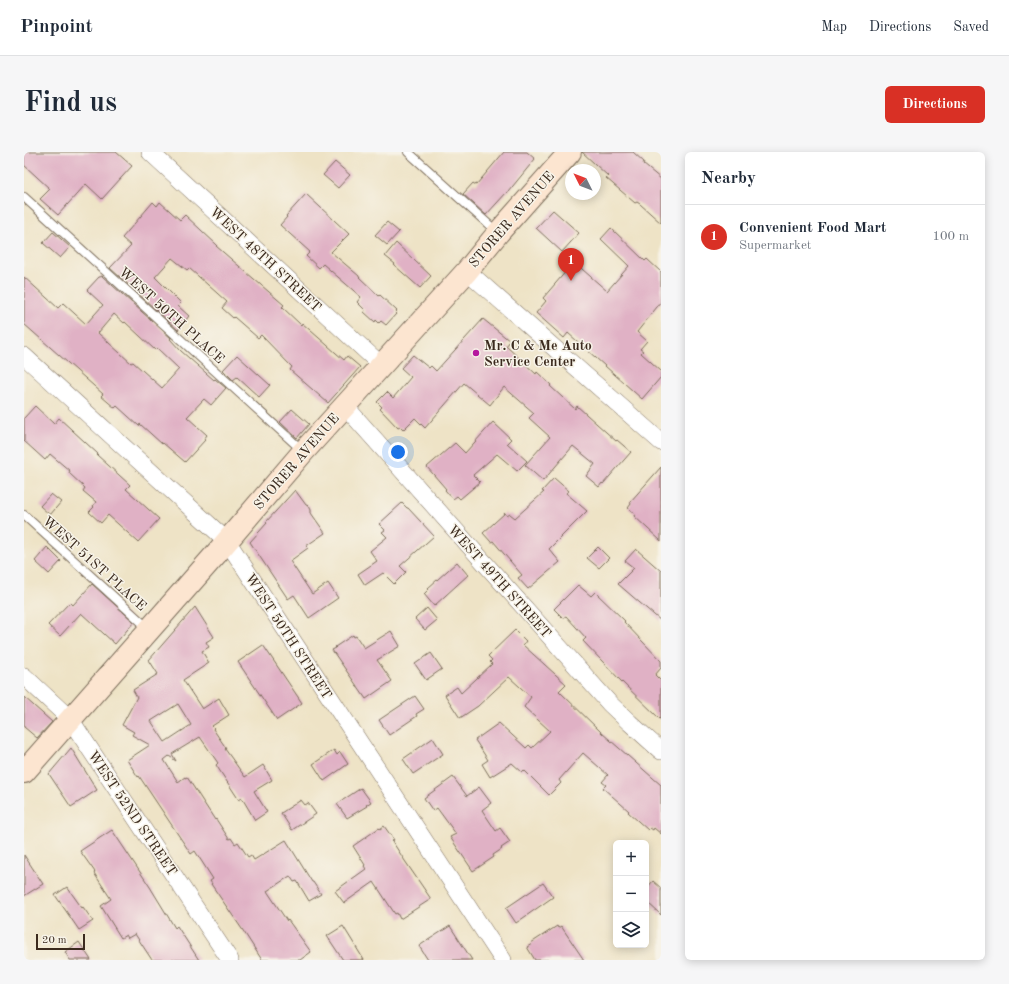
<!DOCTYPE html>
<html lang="en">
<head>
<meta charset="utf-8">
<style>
  :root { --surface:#fff; --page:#f6f6f7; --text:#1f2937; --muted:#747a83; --line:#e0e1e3; --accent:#d93025 }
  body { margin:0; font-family:"Old Standard TT",serif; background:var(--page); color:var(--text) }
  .controls { position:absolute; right:12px; bottom:12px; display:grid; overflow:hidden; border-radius:6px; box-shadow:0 2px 10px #0003 }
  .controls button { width:36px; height:36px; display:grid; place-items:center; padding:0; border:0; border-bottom:1px solid var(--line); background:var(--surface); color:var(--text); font:20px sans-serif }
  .compass { position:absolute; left:541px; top:12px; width:36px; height:36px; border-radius:50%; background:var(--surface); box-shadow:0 2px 10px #0003; rotate:312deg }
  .scale { position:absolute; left:12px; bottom:10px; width:49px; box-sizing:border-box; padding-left:4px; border:2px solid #3b2a1e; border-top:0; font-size:11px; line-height:14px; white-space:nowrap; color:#3b2a1e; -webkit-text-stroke:3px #f7f3e8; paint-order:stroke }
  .you { position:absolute; left:374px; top:300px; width:14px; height:14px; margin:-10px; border:3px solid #fff; border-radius:50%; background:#1a73e8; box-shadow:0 0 0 6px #1a73e833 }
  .badge { display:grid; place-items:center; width:26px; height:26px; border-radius:50%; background:var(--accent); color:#fff; font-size:13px; font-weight:700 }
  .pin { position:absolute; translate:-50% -33px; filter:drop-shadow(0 1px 2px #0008) }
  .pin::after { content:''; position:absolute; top:21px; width:14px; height:12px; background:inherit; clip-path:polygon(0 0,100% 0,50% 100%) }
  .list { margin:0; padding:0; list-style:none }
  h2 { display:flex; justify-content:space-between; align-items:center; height:52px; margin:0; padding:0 16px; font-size:17px }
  h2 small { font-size:13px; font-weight:400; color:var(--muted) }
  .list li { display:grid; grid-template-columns:26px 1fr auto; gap:12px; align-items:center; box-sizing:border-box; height:64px; padding:0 16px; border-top:1px solid var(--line) }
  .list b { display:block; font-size:15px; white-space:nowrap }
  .list p { margin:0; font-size:13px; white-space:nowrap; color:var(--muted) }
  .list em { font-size:13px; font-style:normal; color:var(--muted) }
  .icon { flex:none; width:22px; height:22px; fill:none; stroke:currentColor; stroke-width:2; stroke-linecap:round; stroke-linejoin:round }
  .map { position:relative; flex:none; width:637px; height:808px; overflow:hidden; border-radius:6px }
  header { display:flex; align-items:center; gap:24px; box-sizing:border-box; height:56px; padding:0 20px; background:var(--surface); border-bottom:1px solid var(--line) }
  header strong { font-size:19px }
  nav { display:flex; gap:22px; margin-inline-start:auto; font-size:14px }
  .intro { display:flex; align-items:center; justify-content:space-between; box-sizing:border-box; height:96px; padding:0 24px }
  h1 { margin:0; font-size:28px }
  .button { padding:10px 18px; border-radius:6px; background:var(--accent); color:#fff; font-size:14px; font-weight:700 }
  main { display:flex; gap:24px; padding:0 24px }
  aside { flex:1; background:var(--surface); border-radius:6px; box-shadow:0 2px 10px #0003 }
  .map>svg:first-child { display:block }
  .building { fill:#e0b1c5; fill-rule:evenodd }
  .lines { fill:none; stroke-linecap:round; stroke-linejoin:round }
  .lane-casing { stroke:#7a6b59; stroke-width:10 }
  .street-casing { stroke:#7a6b59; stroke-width:18 }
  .secondary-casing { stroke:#7a6b59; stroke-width:24 }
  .lane { stroke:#fff; stroke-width:8 }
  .street { stroke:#fff; stroke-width:17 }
  .secondary { stroke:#fce5d0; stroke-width:22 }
  .poi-dot { fill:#b5179e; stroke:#f7f3e8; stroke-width:1.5 }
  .labels { text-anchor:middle; stroke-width:3; stroke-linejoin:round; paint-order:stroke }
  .street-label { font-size:14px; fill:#3b2a1e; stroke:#f7f3e8 }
  .poi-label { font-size:14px; font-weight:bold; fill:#3b2a1e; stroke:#f7f3e8; text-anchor:start }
</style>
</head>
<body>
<header>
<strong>Pinpoint</strong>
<nav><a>Map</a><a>Directions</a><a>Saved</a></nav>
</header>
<div class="intro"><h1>Find us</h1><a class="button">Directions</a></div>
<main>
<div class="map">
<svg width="637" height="808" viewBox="0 0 637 808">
  <rect width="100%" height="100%" fill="#f7f3e8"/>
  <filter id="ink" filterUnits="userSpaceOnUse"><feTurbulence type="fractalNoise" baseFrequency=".025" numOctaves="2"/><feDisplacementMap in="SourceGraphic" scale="8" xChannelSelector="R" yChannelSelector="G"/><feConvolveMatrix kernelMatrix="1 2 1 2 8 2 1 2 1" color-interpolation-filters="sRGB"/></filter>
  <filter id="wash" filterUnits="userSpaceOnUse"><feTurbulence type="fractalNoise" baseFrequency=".012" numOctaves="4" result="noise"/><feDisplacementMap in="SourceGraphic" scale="16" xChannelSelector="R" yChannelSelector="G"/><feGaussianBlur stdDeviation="0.9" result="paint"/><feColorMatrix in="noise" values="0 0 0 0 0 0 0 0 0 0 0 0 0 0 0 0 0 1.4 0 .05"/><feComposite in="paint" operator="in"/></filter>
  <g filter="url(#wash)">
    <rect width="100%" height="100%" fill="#eee3c6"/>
    <g id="blocks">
      <g class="building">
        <path d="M0,0H92L108,14L78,47L62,32L34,63L16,47L26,37L0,13Z"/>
        <path d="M480,0H503L511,7L484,40H483L462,63L439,42L449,31L452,33Z"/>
        <path d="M558,0H609L620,10L619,12L637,27V71L616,52L613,50L611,51L582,26L584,24Z"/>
        <path d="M311,10L326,23L314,36L299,23Z"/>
        <path d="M282,42L325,82L307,100L335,124V125L355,144L356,143L373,159L371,161L372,162L362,173L357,169L355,171L352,168L351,170L340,160L341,158L333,150L337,145L299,112L295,116L282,104L286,100L256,73L263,65L262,64Z"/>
        <path d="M129,50L133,54L136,50L156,68L161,63L193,93L192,94L260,153L258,155L277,173L278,171L320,208L323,204L336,215L304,251L266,218L268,215L237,183L234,186L210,165L209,166L198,156L203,150L165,116L163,118L148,106L131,125L157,151L154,154L165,164L154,178L86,116L107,94L98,86Z"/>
        <path d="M529,58L555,81L538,100L512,76Z"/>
        <path d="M363,70L375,80L363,93L351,83Z"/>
        <path d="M587,76L621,109L623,107L637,120V150L613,180L623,189L616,197L619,199L617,201L637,219V225L618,247L544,181L540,186L512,161L522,149L519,146L550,110L583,139L605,114L577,87Z"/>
        <path d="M29,80L46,95L36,106L19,91Z"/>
        <path d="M372,91L407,124L396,136L370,113L371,112L361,104Z"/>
        <path d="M78,124L147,186L146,187L157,199L190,228L191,227L202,236L187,253L180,247L163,265L183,283L180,287L181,288L161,310L139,291L138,292L116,272L115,274L93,254L91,256L77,244L79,242L0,172V125L34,156L39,151L62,172L79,153L63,138L75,125H76ZM90,162L100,171L101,170L131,198L133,196L155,217L138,236L109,210L107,211L74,181Z"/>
        <path d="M459,167L486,189L482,194L512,222L513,220L527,233L526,234L551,257L553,254L592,289L593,288L607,300L579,332L578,331L575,335L562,324L571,312L549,294L519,329L501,313L526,285L505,266L510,261L480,235L466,253L440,231L401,276L391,266L379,278L376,275L374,276L356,257L358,255L353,250L363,240L369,246L387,225L377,216L389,203L405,216L407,214L412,219Z"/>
        <path d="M213,203L246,233L235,245L213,225L209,228L199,218Z"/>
        <path d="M11,254L30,272L35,266L74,302L73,303L106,333L102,337L135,367L114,390L84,363L77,371L65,360L70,355L69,354L72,350L59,339L61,336L45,321L46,319L26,302L21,308L0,289V266Z"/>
        <path d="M268,257L285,272L273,286L256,270Z"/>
        <path d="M469,270L487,287L483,291L503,309L493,319L473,302L449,323L456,330L436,347L433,344L429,347L421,338L422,337L403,315L431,291L441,301Z"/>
        <path d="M637,315V389L610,364L611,362L604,356L607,352L606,350Z"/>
        <path d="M530,326L545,339L542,341L563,359L525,397L536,410L504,437L494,426L498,423L469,389L467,390L459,381L481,361L483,364L486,362L491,366L520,340L518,339Z"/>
        <path d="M271,338L282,353L285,354L287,358V361L301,381L282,394L284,396L266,409L288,442L304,431L314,446L285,466L270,443L264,447L226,390L243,371L242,370Z"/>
        <path d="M27,342L37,350L26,363L16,354Z"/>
        <path d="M378,351L383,356H384L410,384L376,414L382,420L370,432L359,421L341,433L334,422L353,409L346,399L363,385L358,380L361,378L355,372Z"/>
        <path d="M23,395L37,409L25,422L11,409Z"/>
        <path d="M574,395L585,406L575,416L563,406Z"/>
        <path d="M612,397L637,419V469L594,432L610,416L601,409Z"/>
        <path d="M433,410L444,423L410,454L400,442L405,437L404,436Z"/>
        <path d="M68,432L110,470L91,492L57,461L36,484L24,473L46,450L49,453Z"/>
        <path d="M554,433L567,444L571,440L601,469L600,470L637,509V516L631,523L637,529V568L597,529L559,489L562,486L542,464L539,466L530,457Z"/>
        <path d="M171,455L190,485L182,490L185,495L178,499L185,511L159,528L178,557L195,546L205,563L188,574L190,576L189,577L202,596L201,597L221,625L239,613L248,628L230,639L243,660L231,668L218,646L215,648L192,613L194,611L176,585L148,602L152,609L145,604L140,608L154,630L161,625V626L163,625L191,668L192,667L205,687L207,686L211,692L214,690L224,705L227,703L230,708L262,688L288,730H289L297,742L285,749L273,729L270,730L266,724L243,739L263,769L264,768L287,800L276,808H238L220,780L187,732H188L186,729L189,727L171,699L167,702L115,624L114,625L103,608L126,593L108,583L110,580L98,573L113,545L109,538L134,522L125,508ZM154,552L167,573L141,590L127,569Z"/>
        <path d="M403,456L413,468L401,478L391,467Z"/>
        <path d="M491,478L502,489L499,493L542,532L535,539L578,581L637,633V682L630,676L629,678L626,676L624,678L604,660L605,659L579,636L582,633L578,630L584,623L559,601L535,628L537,631L525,643L500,618L498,620L488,611L466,625L458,612L464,608L451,588L475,571L502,596L505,593L508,596L526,579L500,555L507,545L485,525L454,554L436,566L421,543L433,535L437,541L468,512L466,510L468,508L464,504Z"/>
        <path d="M367,479L376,494L353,508L368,529L342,547L308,498L312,496L311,495L329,483L330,485L332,484L340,496Z"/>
        <path d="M239,493L278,551L253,568L214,510Z"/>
        <path d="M407,501L418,517L402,528L391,512Z"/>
        <path d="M391,544L400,557L392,562L393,564L365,583L355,568Z"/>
        <path d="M0,545L28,570L13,586L0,575Z"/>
        <path d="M409,586L419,602L389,622L379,607Z"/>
        <path d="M47,596L73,638L47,655L25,622Z"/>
        <path d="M310,598L313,603L316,600L324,612L300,629L289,612Z"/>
        <path d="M429,625L443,644L455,635L467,651L458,658L472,679L476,676L486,690L477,696L478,697L469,703L470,705L449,719L426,685L432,682L413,656L409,659L400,646Z"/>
        <path d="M337,636L347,650L342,653L343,654L323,666L313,652Z"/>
        <path d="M277,648L281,653L284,651L292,662L268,678L257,661Z"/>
        <path d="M360,674L370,688L368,689L381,709L407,747L376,767L373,761L371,762L350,730L320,751L311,739L342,717L340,714L341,713L329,694L355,676L356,677Z"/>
        <path d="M88,678L126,735L151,776L153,774L175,808H128L111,782L104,786L102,783L97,786L77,754L87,747L70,721L71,720L56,699Z"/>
        <path d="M0,703L19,732L0,744Z"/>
        <path d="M629,729L637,736V763L622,749V737Z"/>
        <path d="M519,731L529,745L492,771L482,756Z"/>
        <path d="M43,735L58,756L59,755L69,769L55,778L31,743Z"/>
        <path d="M319,774L340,808H319L303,784Z"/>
        <path d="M426,774L448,808H404L395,794Z"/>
        <path d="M533,774L534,776L537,774L560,808H511L503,795L508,792L507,791Z"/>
        <path d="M55,790L67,808H46L41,800Z"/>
      </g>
    </g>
  </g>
  <g filter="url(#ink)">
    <use href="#blocks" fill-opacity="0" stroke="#7a6b59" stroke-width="1"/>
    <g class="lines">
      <g class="lane-casing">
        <g id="lane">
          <path d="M384,0L473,80"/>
          <path d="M0,45L279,299"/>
          <path d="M0,363L125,477"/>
        </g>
      </g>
      <g class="street-casing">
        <g id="street">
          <path d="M126,0L357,213"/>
          <path d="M443,119L637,290"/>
          <path d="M0,204L203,389L479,808"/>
          <path d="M321,254L586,552L606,571L637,599"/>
          <path d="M0,524L46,567L206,808"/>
        </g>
      </g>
      <g class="secondary-casing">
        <path id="secondary" d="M0,620L192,402L279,300L443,119L474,81L546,0"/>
      </g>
      <use href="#lane" class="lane"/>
      <use href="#street" class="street"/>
      <use href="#secondary" class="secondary"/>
    </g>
  </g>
  <circle class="poi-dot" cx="452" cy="201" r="4"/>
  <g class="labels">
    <g class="street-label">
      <text transform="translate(487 67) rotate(-49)" y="5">STORER AVENUE</text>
      <text transform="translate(242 107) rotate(43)" y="5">WEST 48TH STREET</text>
      <text transform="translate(148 163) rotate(42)" y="5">WEST 50TH PLACE</text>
      <text transform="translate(272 309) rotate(-49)" y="5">STORER AVENUE</text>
      <text transform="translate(71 411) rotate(42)" y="5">WEST 51ST PLACE</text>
      <text transform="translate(476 429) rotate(48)" y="5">WEST 49TH STREET</text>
      <text transform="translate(265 484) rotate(57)" y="5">WEST 50TH STREET</text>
      <text transform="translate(109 661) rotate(56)" y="5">WEST 52ND STREET</text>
    </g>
    <g class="poi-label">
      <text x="460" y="198">Mr. C &amp; Me Auto<tspan x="460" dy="16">Service Center</tspan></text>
    </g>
  </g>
</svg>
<div class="controls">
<button>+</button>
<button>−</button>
<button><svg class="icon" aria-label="layers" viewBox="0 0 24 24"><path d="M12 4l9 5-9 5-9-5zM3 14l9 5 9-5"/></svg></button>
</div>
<svg class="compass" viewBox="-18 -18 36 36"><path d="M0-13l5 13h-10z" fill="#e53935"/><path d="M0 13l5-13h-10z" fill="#747a83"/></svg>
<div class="scale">20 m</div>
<div class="you"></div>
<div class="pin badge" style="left:547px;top:129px">1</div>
</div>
<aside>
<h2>Nearby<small></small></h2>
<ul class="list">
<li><span class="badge">1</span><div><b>Convenient Food Mart</b><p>Supermarket</p></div><em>100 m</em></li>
</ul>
</aside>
</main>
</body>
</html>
